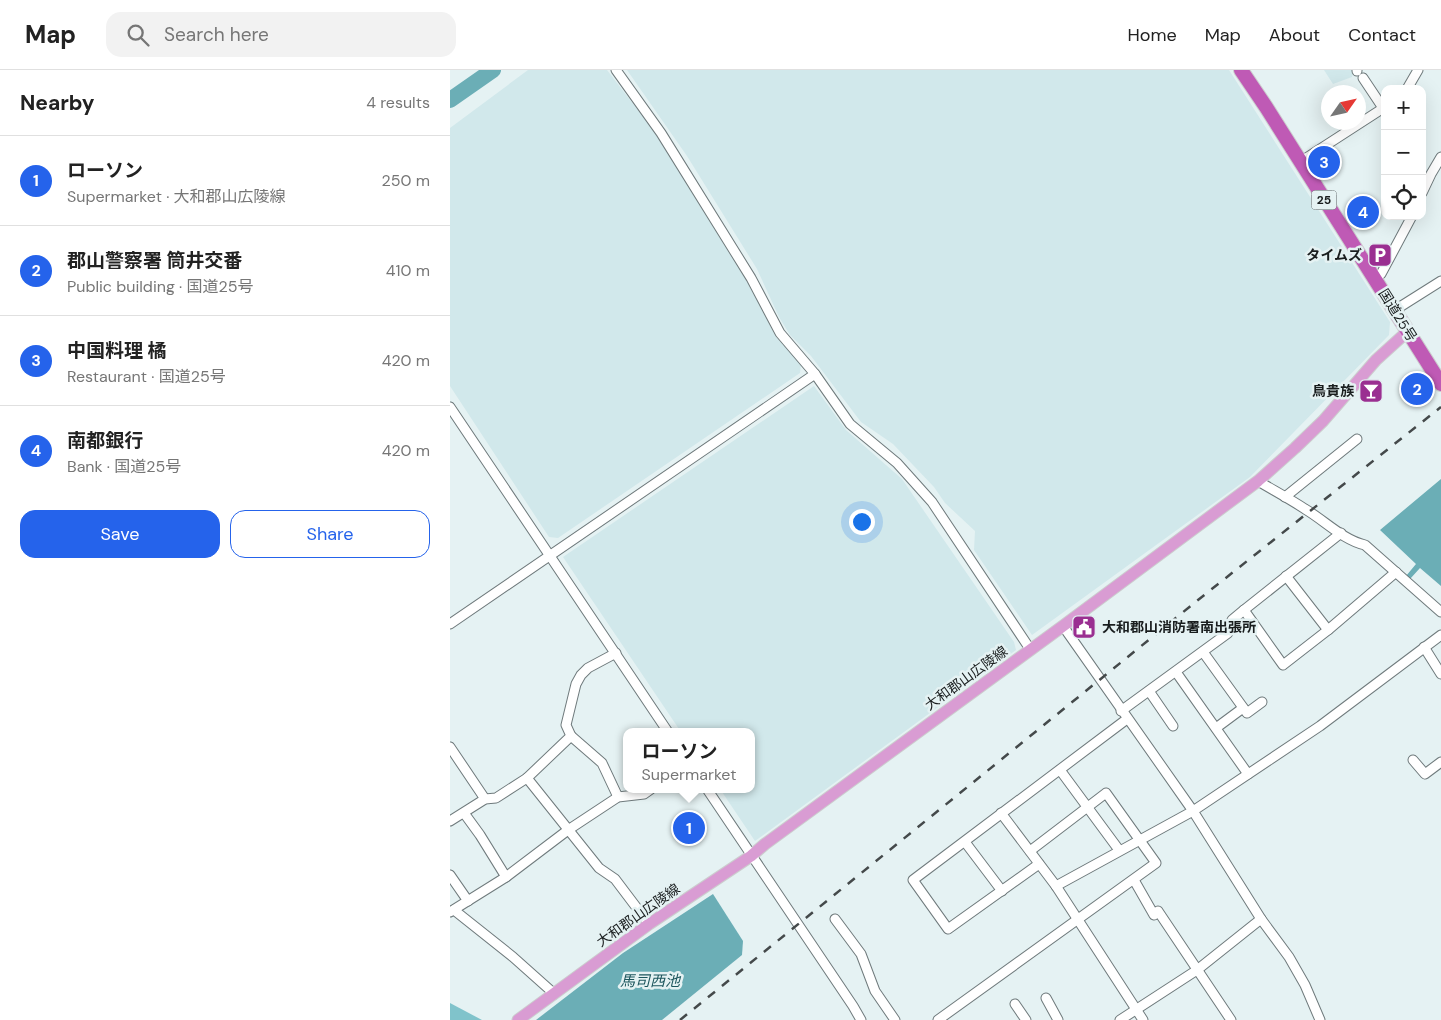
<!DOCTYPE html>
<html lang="en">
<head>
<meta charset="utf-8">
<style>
  :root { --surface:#fff; --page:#f2f2f2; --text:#222; --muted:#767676; --line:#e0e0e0; --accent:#2563eb }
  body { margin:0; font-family:"DM Sans","Noto Sans JP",sans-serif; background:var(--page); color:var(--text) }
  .controls { position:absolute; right:15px; top:15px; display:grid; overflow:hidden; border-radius:10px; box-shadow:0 5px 20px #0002 }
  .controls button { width:45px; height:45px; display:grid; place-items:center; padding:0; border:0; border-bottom:1px solid var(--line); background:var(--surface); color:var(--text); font:25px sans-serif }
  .compass { position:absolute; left:871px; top:15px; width:45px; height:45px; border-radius:50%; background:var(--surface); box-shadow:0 5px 20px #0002; rotate:56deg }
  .you { position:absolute; left:411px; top:451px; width:18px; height:18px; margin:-12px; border:4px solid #fff; border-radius:50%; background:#1a73e8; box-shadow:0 0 0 8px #1a73e833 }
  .badge { display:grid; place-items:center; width:32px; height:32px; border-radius:50%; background:var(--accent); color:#fff; font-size:16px; font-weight:700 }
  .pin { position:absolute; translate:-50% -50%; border:2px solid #fff; box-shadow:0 1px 5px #0006 }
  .popup { position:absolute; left:173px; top:658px; width:132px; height:65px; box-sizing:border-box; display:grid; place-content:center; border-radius:10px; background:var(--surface); filter:drop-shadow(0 1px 4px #0005); font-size:16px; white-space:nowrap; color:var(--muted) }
  .popup b { font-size:19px; color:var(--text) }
  .popup::after { content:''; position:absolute; left:50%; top:100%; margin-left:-10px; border:10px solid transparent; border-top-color:var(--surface) }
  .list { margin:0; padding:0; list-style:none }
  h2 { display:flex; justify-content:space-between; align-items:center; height:65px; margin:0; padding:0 20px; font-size:21px }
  h2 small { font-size:16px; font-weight:400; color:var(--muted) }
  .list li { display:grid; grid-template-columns:32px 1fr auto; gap:15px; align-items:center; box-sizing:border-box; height:90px; padding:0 20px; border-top:1px solid var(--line) }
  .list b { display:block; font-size:19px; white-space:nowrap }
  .list p { margin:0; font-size:16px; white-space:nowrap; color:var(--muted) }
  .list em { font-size:16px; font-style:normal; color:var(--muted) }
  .actions { display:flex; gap:10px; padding:15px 20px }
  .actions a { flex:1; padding:11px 0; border:1px solid var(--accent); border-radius:15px; text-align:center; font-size:18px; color:var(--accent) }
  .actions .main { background:var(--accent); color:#fff }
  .icon { flex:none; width:28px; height:28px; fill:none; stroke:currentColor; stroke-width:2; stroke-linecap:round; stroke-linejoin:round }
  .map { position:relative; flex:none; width:991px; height:950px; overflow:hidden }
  header { display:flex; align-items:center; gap:30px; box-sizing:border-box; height:70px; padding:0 25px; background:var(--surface); border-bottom:1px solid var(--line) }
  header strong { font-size:24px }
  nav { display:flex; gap:28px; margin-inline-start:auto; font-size:18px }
  .search { width:350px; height:45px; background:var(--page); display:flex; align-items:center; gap:12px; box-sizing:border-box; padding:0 18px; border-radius:15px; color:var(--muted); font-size:19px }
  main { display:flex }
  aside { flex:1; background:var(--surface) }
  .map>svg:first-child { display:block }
  .built { fill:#d1e8eb }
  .forest { fill:#80c3cb }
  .water { fill:#6baeb6 }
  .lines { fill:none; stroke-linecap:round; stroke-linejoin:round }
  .river { stroke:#6baeb6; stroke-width:16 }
  .minor-casing { stroke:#6f7a7c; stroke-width:11 }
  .major-casing { stroke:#cccdce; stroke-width:13 }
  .highway-casing { stroke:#cccdce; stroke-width:16 }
  .minor { stroke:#fff; stroke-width:9 }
  .major { stroke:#d99cd3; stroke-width:11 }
  .highway { stroke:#bf5ab5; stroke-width:14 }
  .rail { stroke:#44494a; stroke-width:2.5; stroke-dasharray:9 9; stroke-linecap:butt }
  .labels { text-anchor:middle; stroke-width:5; stroke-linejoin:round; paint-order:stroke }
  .shield { fill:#e5f2f3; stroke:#565d5e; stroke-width:1 }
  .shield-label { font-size:12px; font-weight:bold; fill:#191d1e }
  .poi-label { font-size:14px; font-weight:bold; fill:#191d1e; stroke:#e5f2f3; text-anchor:end }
  .street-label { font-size:14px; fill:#191d1e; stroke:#e5f2f3 }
  .water-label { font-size:15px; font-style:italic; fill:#1d565d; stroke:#e5f2f3 }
</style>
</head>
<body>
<header>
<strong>Map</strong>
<div class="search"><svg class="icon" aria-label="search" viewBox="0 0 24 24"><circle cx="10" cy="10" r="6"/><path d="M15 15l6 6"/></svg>Search here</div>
<nav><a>Home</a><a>Map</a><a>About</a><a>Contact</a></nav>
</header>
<main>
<aside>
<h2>Nearby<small>4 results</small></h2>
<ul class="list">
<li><span class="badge">1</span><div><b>ローソン</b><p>Supermarket · 大和郡山広陵線</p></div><em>250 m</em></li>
<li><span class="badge">2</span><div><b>郡山警察署 筒井交番</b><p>Public building · 国道25号</p></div><em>410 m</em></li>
<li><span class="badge">3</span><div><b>中国料理 橘</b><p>Restaurant · 国道25号</p></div><em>420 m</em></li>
<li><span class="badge">4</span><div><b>南都銀行</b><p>Bank · 国道25号</p></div><em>420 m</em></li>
</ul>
<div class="actions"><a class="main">Save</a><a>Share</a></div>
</aside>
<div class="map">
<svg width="991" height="950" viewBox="0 0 991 950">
  <rect width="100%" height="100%" fill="#e5f2f3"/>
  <g class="built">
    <path d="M78,0H157L201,57L296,210L326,267L351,294L350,303L108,468L99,467L0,316V58Z"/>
    <path d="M177,0H779L940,252L939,265L800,407L582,565L524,480L525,461L495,433L484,417L443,374L411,352L361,286L340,265L329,247L307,199L237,86Z"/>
    <path d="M874,0H904L902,7L883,14Z"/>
    <path d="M364,316L396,360L452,409L564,572L566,580L305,771L270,719H302V662H231L113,487Z"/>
  </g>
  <path class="forest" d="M0,933L32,950H0Z"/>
  <g class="water">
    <path d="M991,409V516L970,498L960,509L956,506L966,494L930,460Z"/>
    <path d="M263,824L293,871L292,885L212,950H86L173,883Z"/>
  </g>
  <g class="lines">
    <path class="river" d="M0,30L43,0"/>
    <g class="minor-casing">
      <g id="minor">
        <path d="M166,0L211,63L301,208L330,263L365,304L400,354L447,393L482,432L580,579"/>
        <path d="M907,1V0"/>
        <path d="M913,8L933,38"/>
        <path d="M957,19L968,0"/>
        <path d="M850,92L935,37"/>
        <path d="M972,123L981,104L991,87"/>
        <path d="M924,208L931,204L962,146"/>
        <path d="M945,240L991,211"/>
        <path d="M0,337L218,662"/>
        <path d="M808,411C823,420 840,429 855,439C874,450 893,470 915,475L991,542"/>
        <path d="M835,427L907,369"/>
        <path d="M836,506L878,560"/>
        <path d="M794,540L833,595L878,560L946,502"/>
        <path d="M0,554L365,304"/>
        <path d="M974,577L991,604"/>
        <path d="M753,582L797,643L812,632"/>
        <path d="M726,602L798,704"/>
        <path d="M699,621L723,656"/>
        <path d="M671,641L778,563L782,550L794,540L891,463"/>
        <path d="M766,658L793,638"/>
        <path d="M121,666L152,693L168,727"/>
        <path d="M0,677L35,729"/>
        <path d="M963,690L975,704L991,692"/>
        <path d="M610,700L669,780"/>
        <path d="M77,708L149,798L165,809L199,854"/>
        <path d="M257,719L403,936L411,950"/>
        <path d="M14,743L30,765L56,807"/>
        <path d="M551,743L606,816L693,950"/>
        <path d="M0,751L35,729L46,728L77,708L121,666L116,655L126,614L131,605L138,598L166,583"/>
        <path d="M515,772L552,821"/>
        <path d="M589,794L498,859L463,810L677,649"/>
        <path d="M0,805L18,831"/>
        <path d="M684,810L704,845L708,841L781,950"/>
        <path d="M606,816L743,741L613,556"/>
        <path d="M4,840L63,887L100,920L103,925"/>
        <path d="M0,842L56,807L118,760L168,727L194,724L201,719"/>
        <path d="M385,849L411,884L425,921L445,950"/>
        <path d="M811,849L839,887L855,915L870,950"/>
        <path d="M596,928L608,950"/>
        <path d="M565,934L576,950"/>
        <path d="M488,950L706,793L656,723L580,781"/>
        <path d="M670,950L747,900L811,849L743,741L870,656L991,565"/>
      </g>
    </g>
    <g class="major-casing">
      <path id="major" d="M68,950L199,854L301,786L315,774L613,556L808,411L845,378L873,351L926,290L958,261"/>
    </g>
    <g class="highway-casing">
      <path id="highway" d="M791,0L816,37L991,314"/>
    </g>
    <use href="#minor" class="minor"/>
    <use href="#major" class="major"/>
    <use href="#highway" class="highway"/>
    <path class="rail" d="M230,950L748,530L991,337"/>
  </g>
  <defs>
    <g id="parking-square" transform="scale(1.25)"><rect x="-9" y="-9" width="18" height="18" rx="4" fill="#9a2f91" stroke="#e5f2f3"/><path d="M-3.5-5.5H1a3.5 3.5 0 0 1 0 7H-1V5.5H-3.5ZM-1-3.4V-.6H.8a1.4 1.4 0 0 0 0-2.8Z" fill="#fff"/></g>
    <g id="bar-square" transform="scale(1.25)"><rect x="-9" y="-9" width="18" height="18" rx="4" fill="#9a2f91" stroke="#e5f2f3"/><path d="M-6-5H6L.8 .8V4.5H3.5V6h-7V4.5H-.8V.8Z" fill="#fff"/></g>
    <g id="civic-square" transform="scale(1.25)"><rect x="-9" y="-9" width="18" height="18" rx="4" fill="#9a2f91" stroke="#e5f2f3"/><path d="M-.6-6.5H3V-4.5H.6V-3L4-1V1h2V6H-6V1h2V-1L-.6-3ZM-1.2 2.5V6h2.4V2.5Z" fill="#fff"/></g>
  </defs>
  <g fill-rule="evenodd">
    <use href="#parking-square" x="930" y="185"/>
    <use href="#bar-square" x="921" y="321"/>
    <use href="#civic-square" x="634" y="557"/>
  </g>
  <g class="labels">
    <rect class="shield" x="861.5" y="120.5" width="25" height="19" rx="4"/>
    <g class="shield-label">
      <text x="874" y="134">25</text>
    </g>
    <g class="poi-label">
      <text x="912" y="190">タイムズ</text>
      <text x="904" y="326">鳥貴族</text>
      <text x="652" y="562" text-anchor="start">大和郡山消防署南出張所</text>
    </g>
    <g class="street-label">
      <text transform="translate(948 245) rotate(58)" y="5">国道25号</text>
      <text transform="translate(516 608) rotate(-36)" y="5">大和郡山広陵線</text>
      <text transform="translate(188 845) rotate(-35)" y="5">大和郡山広陵線</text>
    </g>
    <g class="water-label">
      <text x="200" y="916">馬司西池</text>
    </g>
  </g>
</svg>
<div class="controls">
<button>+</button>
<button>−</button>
<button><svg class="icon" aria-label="locate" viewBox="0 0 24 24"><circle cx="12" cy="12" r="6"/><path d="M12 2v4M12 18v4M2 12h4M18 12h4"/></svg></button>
</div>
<svg class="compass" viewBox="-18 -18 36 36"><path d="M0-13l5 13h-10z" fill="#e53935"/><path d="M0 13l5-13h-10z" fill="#767676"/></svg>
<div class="you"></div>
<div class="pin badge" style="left:239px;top:758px">1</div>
<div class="popup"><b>ローソン</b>Supermarket</div>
<div class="pin badge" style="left:967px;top:319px">2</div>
<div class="pin badge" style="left:874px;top:92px">3</div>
<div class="pin badge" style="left:913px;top:142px">4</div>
</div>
</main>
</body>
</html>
